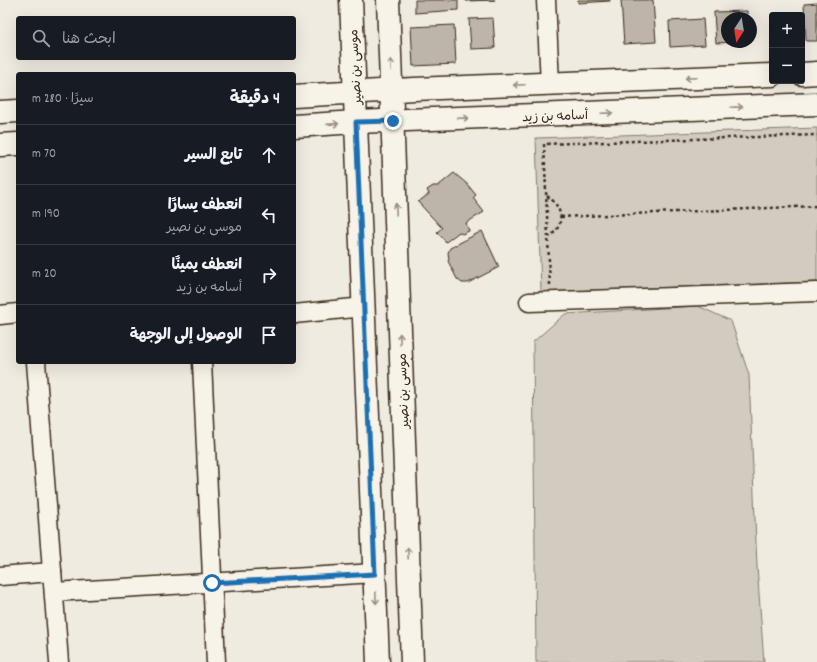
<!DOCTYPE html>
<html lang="ar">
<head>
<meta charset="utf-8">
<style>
  :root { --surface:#171b24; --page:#20242c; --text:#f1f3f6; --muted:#9ea1a6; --line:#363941 }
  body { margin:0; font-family:Dekko,"Playpen Sans Arabic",sans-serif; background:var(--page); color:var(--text); direction:rtl }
  .controls { position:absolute; right:12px; top:12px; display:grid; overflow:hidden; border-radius:4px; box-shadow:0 4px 16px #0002 }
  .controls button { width:36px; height:36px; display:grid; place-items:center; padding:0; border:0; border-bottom:1px solid var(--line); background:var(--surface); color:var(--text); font:20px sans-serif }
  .compass { position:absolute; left:721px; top:12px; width:36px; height:36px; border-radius:50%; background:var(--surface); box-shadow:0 4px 16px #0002; rotate:192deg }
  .stop { position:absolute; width:12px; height:12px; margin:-9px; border:3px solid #1f6fb2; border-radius:50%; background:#fff }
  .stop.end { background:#1f6fb2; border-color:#fff; box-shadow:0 1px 4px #0008 }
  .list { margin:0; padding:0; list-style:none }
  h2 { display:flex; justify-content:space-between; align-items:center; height:52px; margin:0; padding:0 16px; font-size:17px }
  h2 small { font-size:13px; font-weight:400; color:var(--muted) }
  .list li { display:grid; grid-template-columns:26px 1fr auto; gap:12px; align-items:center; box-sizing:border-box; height:60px; padding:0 16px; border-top:1px solid var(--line) }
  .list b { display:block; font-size:15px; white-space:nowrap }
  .list p { margin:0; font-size:13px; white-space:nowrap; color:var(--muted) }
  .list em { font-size:13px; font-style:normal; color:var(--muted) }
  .icon { flex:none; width:22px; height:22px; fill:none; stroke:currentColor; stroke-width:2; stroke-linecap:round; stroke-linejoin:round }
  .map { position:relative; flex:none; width:817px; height:662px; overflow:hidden; direction:ltr }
  .search { position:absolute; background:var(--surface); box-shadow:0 4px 16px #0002; left:16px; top:16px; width:280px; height:44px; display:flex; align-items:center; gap:10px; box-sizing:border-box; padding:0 14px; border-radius:4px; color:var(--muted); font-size:15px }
  .panel { position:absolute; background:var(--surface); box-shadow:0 4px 16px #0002; left:16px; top:72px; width:280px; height:292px; border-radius:4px; direction:rtl }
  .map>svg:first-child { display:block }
  .green { fill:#d1cbc0; stroke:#867a6f }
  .building { fill:#bdb5aa; stroke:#3b2a1e }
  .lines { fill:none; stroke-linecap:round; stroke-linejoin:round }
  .minor-casing { stroke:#3b2a1e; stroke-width:21 }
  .tertiary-casing { stroke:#3b2a1e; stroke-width:25 }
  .path { stroke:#3b2a1e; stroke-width:2.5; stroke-dasharray:3 3; stroke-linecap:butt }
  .minor { stroke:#f7f3e8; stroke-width:18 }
  .tertiary { stroke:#f7f3e8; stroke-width:22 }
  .oneway { stroke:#998e83 }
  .route { stroke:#1f6fb2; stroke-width:5 }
  .labels { text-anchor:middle; stroke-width:3; stroke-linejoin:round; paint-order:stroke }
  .street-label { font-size:13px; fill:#3b2a1e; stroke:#f7f3e8 }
</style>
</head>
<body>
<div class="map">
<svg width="817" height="662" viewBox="0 0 817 662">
  <rect width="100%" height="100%" fill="#efebe0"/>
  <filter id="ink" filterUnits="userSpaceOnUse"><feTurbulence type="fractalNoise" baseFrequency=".025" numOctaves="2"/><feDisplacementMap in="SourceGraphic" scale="8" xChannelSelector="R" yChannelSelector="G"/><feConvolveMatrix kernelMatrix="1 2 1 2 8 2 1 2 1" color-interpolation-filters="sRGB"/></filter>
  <g filter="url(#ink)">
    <g class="green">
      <path d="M817,128V282L541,292L536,138Z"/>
      <path d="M698,306L731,321L749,375L757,566L764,662H536L533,342L565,314Z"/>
    </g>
    <g class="building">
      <path d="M415,0H458V10L415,13Z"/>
      <path d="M466,0H495L466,1Z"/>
      <path d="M578,0H610V1L578,3Z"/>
      <path d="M621,0H653L656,42L624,44Z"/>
      <path d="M817,3V41H806L804,4Z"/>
      <path d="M747,11V18H727V42H734L716,43L714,12Z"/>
      <path d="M493,18L495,48L471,49L469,19Z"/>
      <path d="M703,19L705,45L670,47L669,21Z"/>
      <path d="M454,25L456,64L413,66L411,27Z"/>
      <path d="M454,173L467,184L476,195L473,198L484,212L466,223L469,231L462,234L459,232L446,242L437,232L442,228L418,202L429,194L427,190L433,186H438Z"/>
      <path d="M482,231L499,267L468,283H462L457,279L448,261L449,259L448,253L450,248Z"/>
    </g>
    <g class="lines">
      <g class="minor-casing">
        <g id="minor">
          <path d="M546,0L550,84"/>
          <path d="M529,302L817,292"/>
          <path d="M294,314L364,307"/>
          <path d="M0,315L18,313"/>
          <path d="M36,362L59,662"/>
          <path d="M202,362L216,662"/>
          <path d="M0,576L52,572"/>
          <path d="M54,592L375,573"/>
        </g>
      </g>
      <g class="tertiary-casing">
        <g id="tertiary">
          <path d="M351,0L378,662"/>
          <path d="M388,0L412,662"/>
          <path d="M802,74L817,73"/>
          <path d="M294,96L414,89L772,75"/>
          <path d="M0,112L18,111"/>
          <path d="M294,126L356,122L817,104"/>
          <path d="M0,145L18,144"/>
        </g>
      </g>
      <g class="path">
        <path d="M547,196C563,207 566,225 549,237"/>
        <path d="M561,217L817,206"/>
        <path d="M550,285L544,144L817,135"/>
      </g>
      <use href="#minor" class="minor"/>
      <use href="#tertiary" class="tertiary"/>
    </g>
    <defs><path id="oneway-shaft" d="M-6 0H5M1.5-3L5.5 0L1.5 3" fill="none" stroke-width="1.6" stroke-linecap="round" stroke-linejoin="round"/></defs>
    <g class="oneway">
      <use href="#oneway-shaft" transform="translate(391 65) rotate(-93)"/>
      <use href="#oneway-shaft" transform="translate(691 78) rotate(178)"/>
      <use href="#oneway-shaft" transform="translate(519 85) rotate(178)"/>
      <use href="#oneway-shaft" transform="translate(737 107) rotate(-2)"/>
      <use href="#oneway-shaft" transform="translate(607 113) rotate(-2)"/>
      <use href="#oneway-shaft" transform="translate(463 118) rotate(-2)"/>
      <use href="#oneway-shaft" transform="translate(333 124) rotate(-4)"/>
      <use href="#oneway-shaft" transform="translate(396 209) rotate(-92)"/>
      <use href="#oneway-shaft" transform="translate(400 339) rotate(-92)"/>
      <use href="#oneway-shaft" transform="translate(408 553) rotate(-92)"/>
      <use href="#oneway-shaft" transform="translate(376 598) rotate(88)"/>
    </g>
  </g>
  <g class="lines" filter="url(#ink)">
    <path class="route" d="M212,583L375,574L356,122L393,121"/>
  </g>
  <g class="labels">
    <g class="street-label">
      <text transform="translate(354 67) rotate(-93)" y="5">موسى بن نصير</text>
      <text transform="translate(555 115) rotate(-2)" y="5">أسامه بن زيد</text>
      <text transform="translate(402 391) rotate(-92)" y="5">موسى بن نصير</text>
    </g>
  </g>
</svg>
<div class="controls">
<button>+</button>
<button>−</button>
</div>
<svg class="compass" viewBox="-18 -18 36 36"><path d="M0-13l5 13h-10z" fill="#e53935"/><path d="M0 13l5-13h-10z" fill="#9ea1a6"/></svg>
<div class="stop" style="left:212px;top:583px"></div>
<div class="stop end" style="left:393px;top:121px"></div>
<div class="search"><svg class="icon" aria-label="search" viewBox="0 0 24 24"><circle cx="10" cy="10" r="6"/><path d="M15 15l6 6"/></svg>ابحث هنا</div>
<section class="panel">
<h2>4 دقيقة<small>سيرًا · 280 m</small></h2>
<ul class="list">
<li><svg class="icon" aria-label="ahead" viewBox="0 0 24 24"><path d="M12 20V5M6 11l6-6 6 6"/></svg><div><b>تابع السير</b></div><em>70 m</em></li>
<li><svg class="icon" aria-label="left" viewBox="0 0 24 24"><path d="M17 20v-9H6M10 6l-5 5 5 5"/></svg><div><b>انعطف يسارًا</b><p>موسى بن نصير</p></div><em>190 m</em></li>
<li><svg class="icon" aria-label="right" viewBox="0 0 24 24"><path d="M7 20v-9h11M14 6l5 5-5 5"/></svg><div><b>انعطف يمينًا</b><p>أسامه بن زيد</p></div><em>20 m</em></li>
<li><svg class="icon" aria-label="arrive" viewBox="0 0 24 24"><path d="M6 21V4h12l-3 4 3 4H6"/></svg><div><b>الوصول إلى الوجهة</b></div></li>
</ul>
</section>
</div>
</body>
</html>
